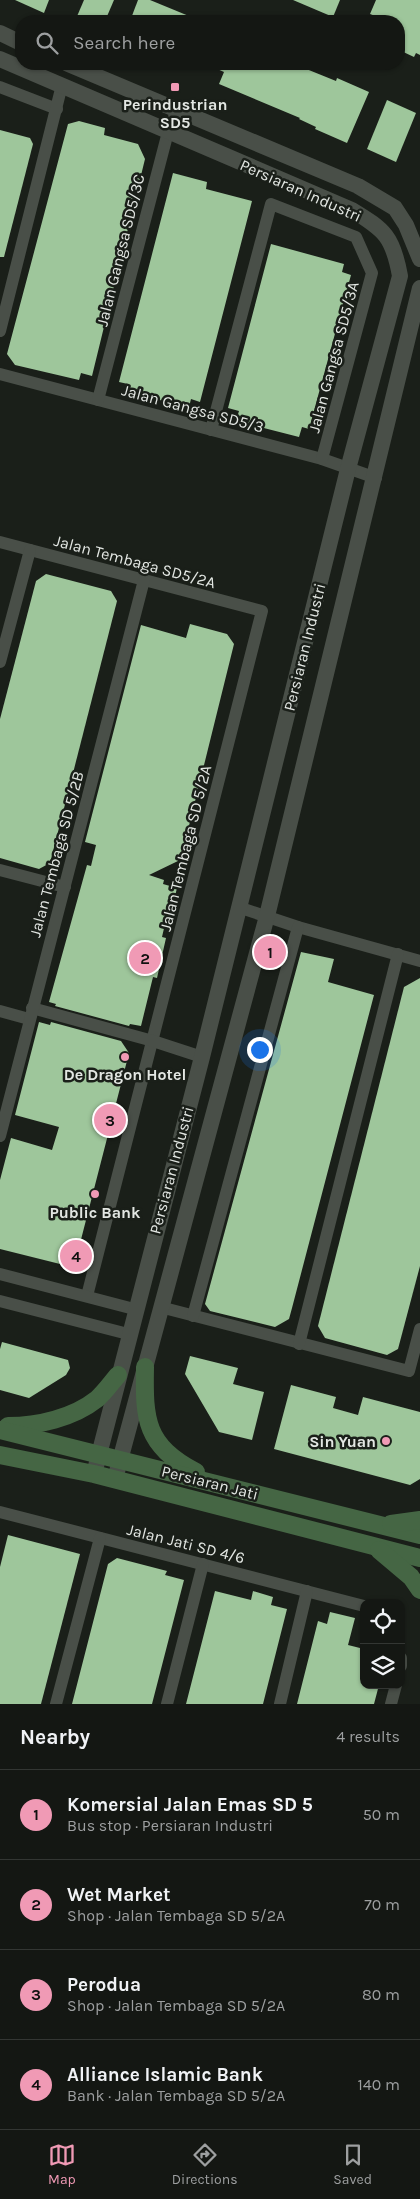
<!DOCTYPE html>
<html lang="en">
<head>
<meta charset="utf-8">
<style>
  :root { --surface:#141713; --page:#212421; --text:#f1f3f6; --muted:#9d9fa0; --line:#333633; --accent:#f09ab5 }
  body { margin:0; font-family:Karla,sans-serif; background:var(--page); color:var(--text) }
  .controls { position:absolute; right:15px; bottom:15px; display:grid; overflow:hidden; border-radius:10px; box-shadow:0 1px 4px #0004 }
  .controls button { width:45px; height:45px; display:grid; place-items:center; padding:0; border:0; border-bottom:1px solid var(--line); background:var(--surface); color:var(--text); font:25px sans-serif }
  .you { position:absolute; left:259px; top:1049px; width:18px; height:18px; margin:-12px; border:4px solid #fff; border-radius:50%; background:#1a73e8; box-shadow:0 0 0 8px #1a73e833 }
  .badge { display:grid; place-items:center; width:32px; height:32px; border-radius:50%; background:var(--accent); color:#111; font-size:16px; font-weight:700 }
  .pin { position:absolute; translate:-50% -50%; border:2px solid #fff; box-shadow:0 1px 5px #0006 }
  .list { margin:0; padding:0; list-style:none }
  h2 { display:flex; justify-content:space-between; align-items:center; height:65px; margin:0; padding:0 20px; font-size:21px }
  h2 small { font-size:16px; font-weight:400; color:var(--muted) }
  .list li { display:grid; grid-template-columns:32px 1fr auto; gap:15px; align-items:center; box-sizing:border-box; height:90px; padding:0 20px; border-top:1px solid var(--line) }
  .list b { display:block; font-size:19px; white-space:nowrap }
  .list p { margin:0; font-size:16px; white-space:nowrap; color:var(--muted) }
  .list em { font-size:16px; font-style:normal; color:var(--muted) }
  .icon { flex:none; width:28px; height:28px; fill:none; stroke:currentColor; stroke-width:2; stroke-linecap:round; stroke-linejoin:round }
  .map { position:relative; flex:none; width:420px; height:1704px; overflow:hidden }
  .search { position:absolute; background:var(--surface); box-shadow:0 1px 4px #0004; left:15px; right:15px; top:15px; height:55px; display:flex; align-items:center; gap:12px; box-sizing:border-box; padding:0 18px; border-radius:20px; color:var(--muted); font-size:19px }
  .sheet { height:425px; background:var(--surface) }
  nav { display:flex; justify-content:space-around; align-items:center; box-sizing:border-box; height:70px; border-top:1px solid var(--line); background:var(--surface); font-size:14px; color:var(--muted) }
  nav a { display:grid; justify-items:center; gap:2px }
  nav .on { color:var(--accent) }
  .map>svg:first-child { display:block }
  .building { fill:#9ec69b }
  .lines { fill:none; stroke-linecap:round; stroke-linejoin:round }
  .minor { stroke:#494f48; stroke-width:12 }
  .tertiary { stroke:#494f48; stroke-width:16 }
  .secondary { stroke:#456644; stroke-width:18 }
  .poi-dot { fill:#f09ab5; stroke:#1a1f19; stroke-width:2 }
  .labels { text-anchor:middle; stroke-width:5; stroke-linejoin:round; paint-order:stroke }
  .poi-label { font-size:16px; font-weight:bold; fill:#e3e7e3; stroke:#1a1f19 }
  .street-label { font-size:16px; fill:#e3e7e3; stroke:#1a1f19 }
</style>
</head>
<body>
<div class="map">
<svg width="420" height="1704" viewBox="0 0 420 1704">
  <rect width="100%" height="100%" fill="#1a1f19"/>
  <g class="building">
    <path d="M15,0H49L44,13Z"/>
    <path d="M84,0H114L105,21H75Z"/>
    <path d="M138,0H150L201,21H130Z"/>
    <path d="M293,0H340L333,17Z"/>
    <path d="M376,0H420V55L416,53L414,57L399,50V21H388L370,14Z"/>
    <path d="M206,64H294L336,81L337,78L369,92L347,143L315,129L316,127L299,119L300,118L219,84L224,72Z"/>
    <path d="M387,100L416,113L396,162L367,149Z"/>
    <path d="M79,121L105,128L104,135L138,144L145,159L92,376L81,373L79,380L15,365L7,354L68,124Z"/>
    <path d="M0,130L30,138L33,144L4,257H0Z"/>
    <path d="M173,173L207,182L206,189L252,201L200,402L191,399L189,407L126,392L128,384L119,382Z"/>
    <path d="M271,244L344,264L342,272L351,275L309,429L302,427L299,437L236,421L239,411L228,408Z"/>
    <path d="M46,574L111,591L117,601L50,863L39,869L0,858V719L36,581Z"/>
    <path d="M190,624L227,634L234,644L182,854H179L178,861L149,875L164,880L163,884L177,888L174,900L171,898L162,937L166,938L157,978L153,977L141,1026L130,1024L129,1026L55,1006L56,1004L49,1002L87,865L91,866L96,845L85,842L141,625L186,638Z"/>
    <path d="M301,952L334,959L328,982L374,995L292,1308L289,1319L275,1327L210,1311L205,1304Z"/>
    <path d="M420,978V1266L398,1349L387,1355L325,1338L318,1326L404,987Z"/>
    <path d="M39,1022L50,1025L51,1022L121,1041L129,1053L76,1259L64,1265L0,1249V1180L11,1138L52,1150L59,1127L15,1115Z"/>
    <path d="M2,1342L68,1360L70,1368L66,1375L29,1398L0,1390V1349Z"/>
    <path d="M190,1356L238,1368L233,1384L264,1392L252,1440L219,1432L185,1374Z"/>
    <path d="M291,1385L336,1397L333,1408L358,1415L363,1397L420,1412V1479L410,1485L274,1449Z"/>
    <path d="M8,1535L80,1554L41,1704H0V1567Z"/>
    <path d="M117,1558L167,1571L165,1575L184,1580L152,1704H72L108,1564Z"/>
    <path d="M215,1591L251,1600L253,1591L273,1597L271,1605L287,1609L263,1704H186Z"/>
    <path d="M330,1612L355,1618L348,1645L364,1649V1685H379L374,1704H297L318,1621L327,1624Z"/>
  </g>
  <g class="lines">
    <g class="minor">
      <path d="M0,87L57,109"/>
      <path d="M0,331L62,85"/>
      <path d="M0,374L322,459L376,478"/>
      <path d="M98,400L168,132L177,110"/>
      <path d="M211,430L271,204L356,237L372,273L322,459"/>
      <path d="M0,542L262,611L87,1296"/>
      <path d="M0,662L30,550"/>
      <path d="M0,870L65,887"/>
      <path d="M238,907L298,927L420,961"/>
      <path d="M32,1008L153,1041L202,1057"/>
      <path d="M0,1011L29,1019"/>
      <path d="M0,1136L144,580"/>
      <path d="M0,1274L134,1309"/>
      <path d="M0,1301L128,1334"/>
      <path d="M160,1307L409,1371L420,1329"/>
      <path d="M193,1316L298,927"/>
      <path d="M299,1344L398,954"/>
      <path d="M0,1512L364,1606"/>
      <path d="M401,1658V1666"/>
      <path d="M56,1704L100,1538"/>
      <path d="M167,1704L203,1564"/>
      <path d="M280,1704L307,1591"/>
      <path d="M391,1704L396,1685"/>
    </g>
    <g class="tertiary">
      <path d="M0,33L21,43"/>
      <path d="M0,59L352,210C385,230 393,237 400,276L348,469L202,1057L94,1474"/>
      <path d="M68,64L358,186L395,208L406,225L420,259"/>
      <path d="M115,1479L267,916L420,288"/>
    </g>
    <g class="secondary">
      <path d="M145,1367C144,1420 145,1445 196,1472"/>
      <path d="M8,1426C38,1426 73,1418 97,1399C105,1392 111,1383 118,1375"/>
      <path d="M0,1430L420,1535"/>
      <path d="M0,1455L94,1474L420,1558"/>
      <path d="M391,1524L420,1520"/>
      <path d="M379,1550L411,1577L420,1590"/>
    </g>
  </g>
  <g class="poi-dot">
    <rect x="170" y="82" width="10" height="10" rx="2.5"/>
    <circle cx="125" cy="1057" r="5"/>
    <circle cx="95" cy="1194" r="5"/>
    <circle cx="386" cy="1441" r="5"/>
  </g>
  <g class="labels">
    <g class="poi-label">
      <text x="175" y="110">Perindustrian<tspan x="175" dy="18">SD5</tspan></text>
      <text x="125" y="1080">De Dragon Hotel</text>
      <text x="95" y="1218">Public Bank</text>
      <text x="376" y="1447" text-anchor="end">Sin Yuan</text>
    </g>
    <g class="street-label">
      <text transform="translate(301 190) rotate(24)" y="6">Persiaran Industri</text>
      <text transform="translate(120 250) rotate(-76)" y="6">Jalan Gangsa SD5/3C</text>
      <text transform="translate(333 357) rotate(-75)" y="6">Jalan Gangsa SD5/3A</text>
      <text transform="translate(193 408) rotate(15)" y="6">Jalan Gangsa SD5/3</text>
      <text transform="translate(135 561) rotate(15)" y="6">Jalan Tembaga SD5/2A</text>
      <text transform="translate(304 647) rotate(-76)" y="6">Persiaran Industri</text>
      <text transform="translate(185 848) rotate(-76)" y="6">Jalan Tembaga SD 5/2A</text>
      <text transform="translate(56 854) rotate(-75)" y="6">Jalan Tembaga SD 5/2B</text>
      <text transform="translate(171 1170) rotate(-75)" y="6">Persiaran Industri</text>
      <text transform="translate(210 1482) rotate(14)" y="6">Persiaran Jati</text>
      <text transform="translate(186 1543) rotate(14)" y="6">Jalan Jati SD 4/6</text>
    </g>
  </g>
</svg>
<div class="controls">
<button><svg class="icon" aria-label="locate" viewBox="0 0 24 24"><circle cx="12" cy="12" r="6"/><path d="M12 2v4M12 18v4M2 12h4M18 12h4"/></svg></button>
<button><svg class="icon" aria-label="layers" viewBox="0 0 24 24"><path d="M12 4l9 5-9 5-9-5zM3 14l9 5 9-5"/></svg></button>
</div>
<div class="you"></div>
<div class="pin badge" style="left:270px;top:952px">1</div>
<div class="pin badge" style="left:145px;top:958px">2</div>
<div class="pin badge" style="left:110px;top:1120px">3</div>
<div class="pin badge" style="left:76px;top:1256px">4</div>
<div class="search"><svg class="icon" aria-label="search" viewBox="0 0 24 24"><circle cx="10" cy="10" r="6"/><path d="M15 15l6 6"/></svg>Search here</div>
</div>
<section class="sheet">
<h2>Nearby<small>4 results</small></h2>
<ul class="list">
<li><span class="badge">1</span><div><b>Komersial Jalan Emas SD 5</b><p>Bus stop · Persiaran Industri</p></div><em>50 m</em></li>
<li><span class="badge">2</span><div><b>Wet Market</b><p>Shop · Jalan Tembaga SD 5/2A</p></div><em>70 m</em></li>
<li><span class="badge">3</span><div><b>Perodua</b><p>Shop · Jalan Tembaga SD 5/2A</p></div><em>80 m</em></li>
<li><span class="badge">4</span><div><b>Alliance Islamic Bank</b><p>Bank · Jalan Tembaga SD 5/2A</p></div><em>140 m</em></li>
</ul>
</section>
<nav>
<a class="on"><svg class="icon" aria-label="map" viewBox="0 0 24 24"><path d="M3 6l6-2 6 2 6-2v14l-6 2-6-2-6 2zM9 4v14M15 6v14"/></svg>Map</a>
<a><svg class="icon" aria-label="directions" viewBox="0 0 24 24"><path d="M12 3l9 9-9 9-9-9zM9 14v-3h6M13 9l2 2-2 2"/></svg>Directions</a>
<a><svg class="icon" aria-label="saved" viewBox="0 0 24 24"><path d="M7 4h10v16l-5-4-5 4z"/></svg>Saved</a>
</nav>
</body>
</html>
